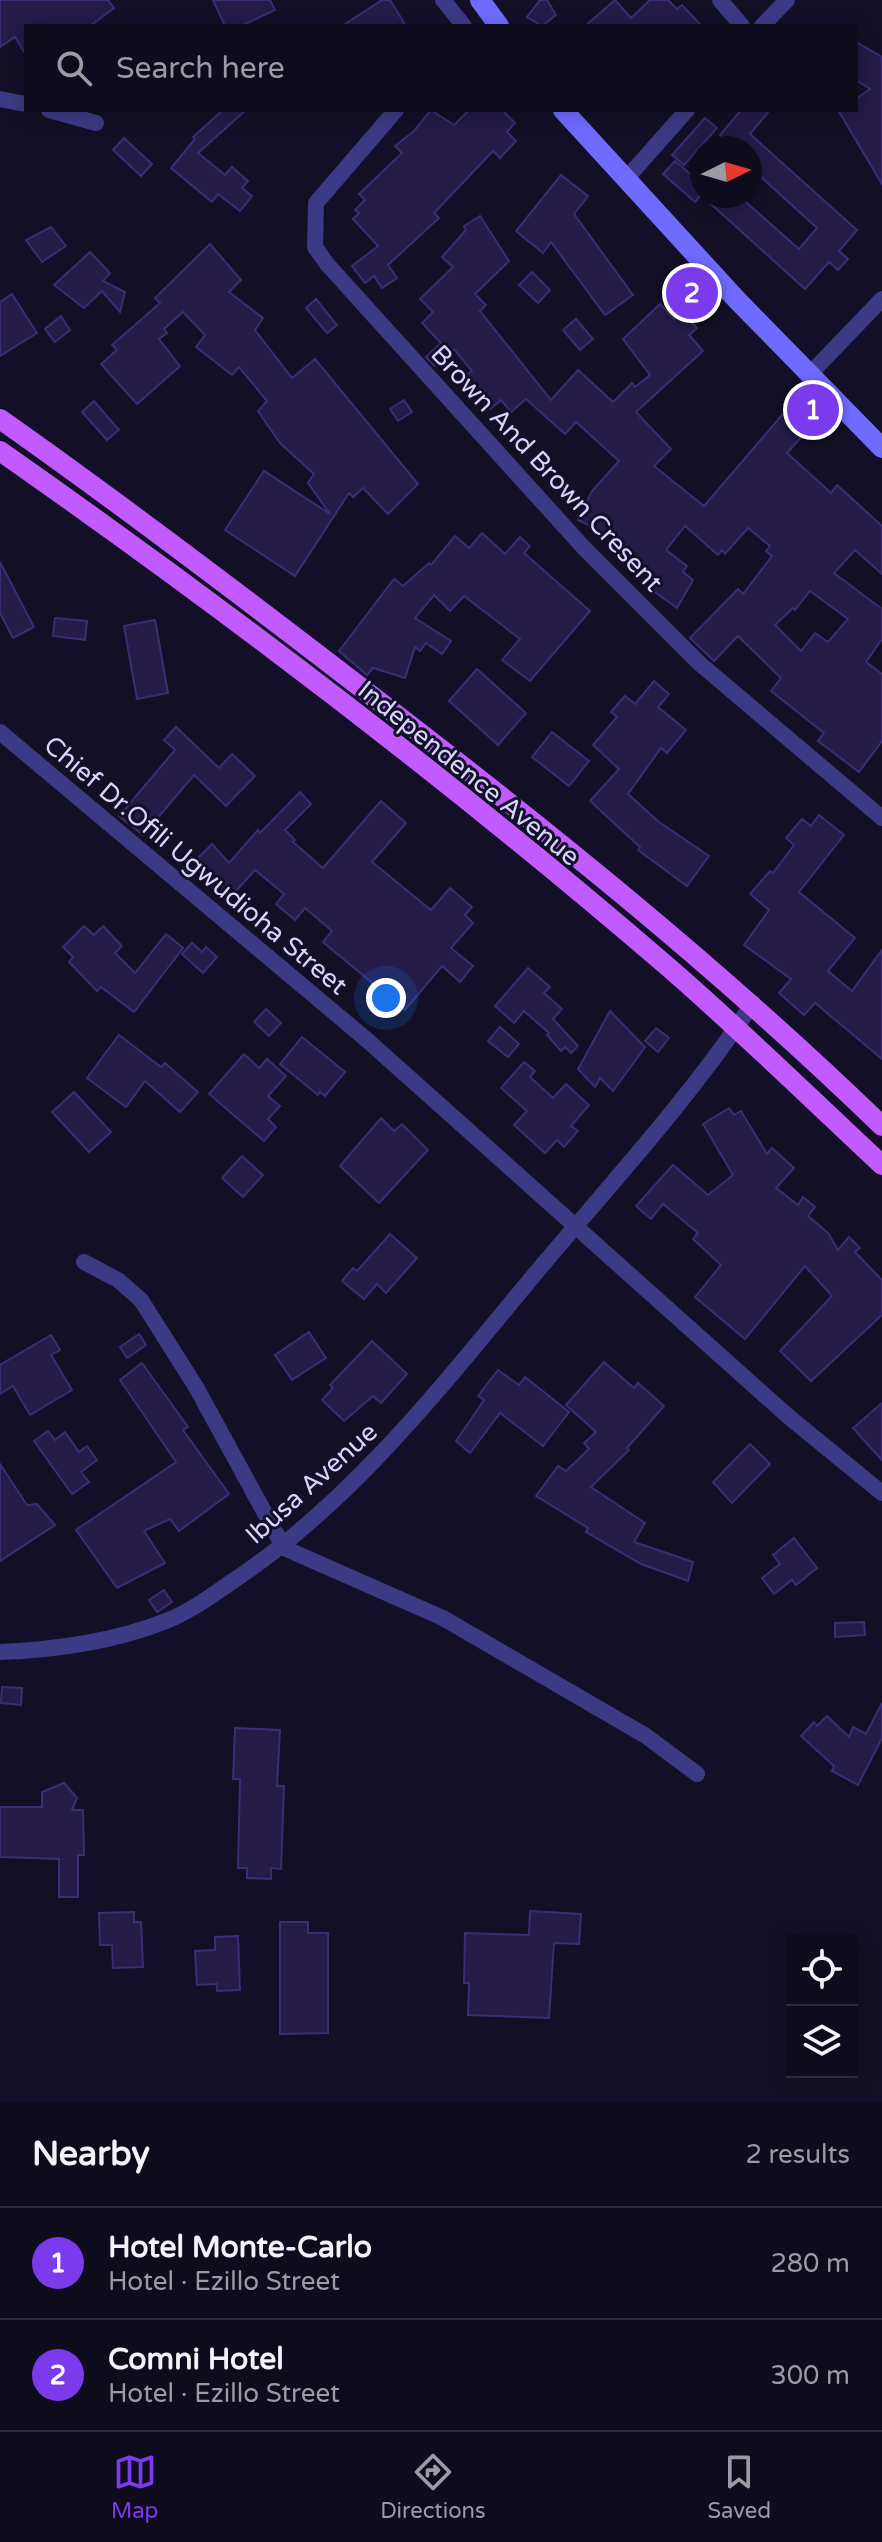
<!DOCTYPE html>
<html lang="en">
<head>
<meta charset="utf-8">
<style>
  :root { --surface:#0e0b1c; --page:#171425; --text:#f1f3f6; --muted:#9b9ba3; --line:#2e2b3b; --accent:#7c3aed }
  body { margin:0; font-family:"Varela Round",sans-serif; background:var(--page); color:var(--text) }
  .controls { position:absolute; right:24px; bottom:24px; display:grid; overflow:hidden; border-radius:0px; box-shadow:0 4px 20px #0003 }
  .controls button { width:72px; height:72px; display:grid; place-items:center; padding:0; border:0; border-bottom:2px solid var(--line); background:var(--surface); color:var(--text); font:40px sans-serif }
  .compass { position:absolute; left:690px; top:136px; width:72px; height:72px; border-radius:50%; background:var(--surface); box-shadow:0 4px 20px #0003; rotate:85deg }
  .you { position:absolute; left:386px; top:998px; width:28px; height:28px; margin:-20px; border:6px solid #fff; border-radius:50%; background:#1a73e8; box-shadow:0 0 0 12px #1a73e833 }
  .badge { display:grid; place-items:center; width:52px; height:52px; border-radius:50%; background:var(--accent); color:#fff; font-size:26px; font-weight:700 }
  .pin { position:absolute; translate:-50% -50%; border:4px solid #fff; box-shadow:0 2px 8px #0006 }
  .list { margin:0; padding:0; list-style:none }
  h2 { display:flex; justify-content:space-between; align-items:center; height:104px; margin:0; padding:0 32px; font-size:34px }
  h2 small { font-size:26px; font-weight:400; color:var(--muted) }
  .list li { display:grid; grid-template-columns:52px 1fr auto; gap:24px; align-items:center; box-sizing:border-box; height:112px; padding:0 32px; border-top:2px solid var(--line) }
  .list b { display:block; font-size:30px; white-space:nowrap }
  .list p { margin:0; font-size:26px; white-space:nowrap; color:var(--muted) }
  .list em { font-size:26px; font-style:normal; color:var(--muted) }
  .icon { flex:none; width:44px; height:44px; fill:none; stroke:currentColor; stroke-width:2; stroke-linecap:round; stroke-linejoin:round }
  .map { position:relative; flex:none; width:882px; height:2102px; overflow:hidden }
  .search { position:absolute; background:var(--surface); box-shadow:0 4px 20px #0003; left:24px; right:24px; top:24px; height:88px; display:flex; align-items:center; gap:20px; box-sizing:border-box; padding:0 28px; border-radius:0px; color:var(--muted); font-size:30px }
  .sheet { height:328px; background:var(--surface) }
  nav { display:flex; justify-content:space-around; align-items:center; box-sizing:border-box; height:112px; border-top:2px solid var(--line); background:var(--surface); font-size:22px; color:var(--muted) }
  nav a { display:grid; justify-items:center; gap:4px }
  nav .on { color:var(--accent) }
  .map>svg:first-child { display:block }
  .building { fill:#241b47; stroke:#3b2d73; stroke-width:2; fill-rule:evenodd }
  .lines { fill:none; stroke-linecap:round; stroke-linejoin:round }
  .street { stroke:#3d3a85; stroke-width:16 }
  .secondary { stroke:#6f6bff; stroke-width:20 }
  .primary { stroke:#c25bff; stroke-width:20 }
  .labels { text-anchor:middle; stroke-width:6; stroke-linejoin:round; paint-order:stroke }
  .street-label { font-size:26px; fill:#d9d4ff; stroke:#130f26 }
</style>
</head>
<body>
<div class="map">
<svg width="882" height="2102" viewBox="0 0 882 2102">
  <rect width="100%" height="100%" fill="#130f26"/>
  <g class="building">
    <path d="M0,0H108L114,8L90,26H26V55L15,37L0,47Z"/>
    <path d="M213,0H270L275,10L241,26H225Z"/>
    <path d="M382,0H390L406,26H342Z"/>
    <path d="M540,0H547L556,15L542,26L527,17Z"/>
    <path d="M615,0L631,18L650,0H668L677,9L682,5L702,26H585Z"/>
    <path d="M856,42L882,57V184L838,110H856V99L870,89L856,80Z"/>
    <path d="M223,110H246L198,153L225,175L232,167L248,181L242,188L252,196L240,211L218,194L212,202L171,168L195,139L193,137Z"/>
    <path d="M431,110L454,125L469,110H502L515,123L507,132L516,141L500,158L493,151L434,213L439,218L388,265L397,278L382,288L374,276L365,283L352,266L378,246L353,219L359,213L355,210L365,200L359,194L402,153L395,146L414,131Z"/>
    <path d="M741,110H770L750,134L857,230L839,251L848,259L838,270L829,262L805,289L702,196H739L799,249L817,228L761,177L750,190V148H736L720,135Z"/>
    <path d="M705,118L717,128L684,165L672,155Z"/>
    <path d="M124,138L152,164L141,176L113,150Z"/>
    <path d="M675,161L702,184V194L695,202L663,174Z"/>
    <path d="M561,175L588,196L574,214L633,295L605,315L551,242L543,253L516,231Z"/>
    <path d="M480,216L509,261L475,294L486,305L480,311L551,400L578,370L613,402L632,383L635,387L650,375L623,339L660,304L674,319L682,312L697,328L689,335L703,351L636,412L671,449L654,466L704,506L783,414L805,433L787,453L831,493L837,485L882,526V574L855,550L834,573L882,609V639L866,662L882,674V741L859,772L818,741L824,733L771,691L781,678L738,636L714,661L690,638L738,589L743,594L772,556L766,551L770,546L748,528L725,554L722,550L718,555L685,526L666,550L687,566L683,572L693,580L677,608L652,590L656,584L616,548L622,541L578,520L592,491L619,461L576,422L565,434L526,399L511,412L501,400L490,409L464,377L472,371L454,349L435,366L426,357L441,343L422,323L433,312L420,299L453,267L442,257L466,230L464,226ZM810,591L848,619L828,642L815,633L801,651L775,625L793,608L795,610Z"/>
    <path d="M51,227L66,246L42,262L26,240Z"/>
    <path d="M210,244L241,280L229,292L263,318L255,330L292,378L315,359L418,484L388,514L363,488L353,497L349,493L295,576L225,530L264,471L330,514L308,483L314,474L280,443L258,411L267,401L239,367L232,375L196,347L205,335L183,312L164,329L167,333L159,339L180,366L137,404L101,364L117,350L112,345L160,303L155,298Z"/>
    <path d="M90,252L110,273L103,281L125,292L120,312L102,291L84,308L54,285Z"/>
    <path d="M532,272L550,290L538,303L519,285Z"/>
    <path d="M12,294L37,333L0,356V302Z"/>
    <path d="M316,299L337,325L327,333L306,308Z"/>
    <path d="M61,316L70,330L55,342L45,329Z"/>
    <path d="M576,319L593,339L580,350L563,330Z"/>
    <path d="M404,400L412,412L398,421L390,409Z"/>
    <path d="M94,401L119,430L107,440L82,412Z"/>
    <path d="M482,533L505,554L520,537L530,546L524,553L590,611L530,681L502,660L520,639L464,596L450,611L434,595L415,618L451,641L442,654L426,643L420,651L415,647L405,678L373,668L367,675L339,651L394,579L403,586L429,563L431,565L455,536L469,548Z"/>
    <path d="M0,562L34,627L13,638L0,613Z"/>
    <path d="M55,618L87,621L85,640L53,636Z"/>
    <path d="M155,620L168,693L137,699L124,626Z"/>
    <path d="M477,669L526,713L498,745L449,701Z"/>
    <path d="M654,681L669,694L658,707L686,730L667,753L661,748L628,794L659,822L709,856L687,886L638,850L640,847L590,801L619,769L593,745L617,717L611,712L625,696L635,704Z"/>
    <path d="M176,727L219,768L232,754L255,776L226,806L194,775L143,835L119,816L175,750L164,740Z"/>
    <path d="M552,732L589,761L569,786L532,757Z"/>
    <path d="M300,792L311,804L285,830L295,840L293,842L323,868L381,801L406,823L372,862L431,910L450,888L472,907L465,915L473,923L451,948L473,966L460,982L442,966L405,1010L323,942L332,931L305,908L295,920L276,904L284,894L255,870L227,901L193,872L202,862L198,858L212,844L229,863L258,830L260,833Z"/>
    <path d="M819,815L844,835L799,892L855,938L828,971L852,991L882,950V1059L815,1003L804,1015L779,993L791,979L744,945L769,910L750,894L770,871L773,873L794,845L786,838L802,819L811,826Z"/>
    <path d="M84,926L94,935L103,926L122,946L115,953L135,973L166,934L183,948L134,1012L101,987L97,991L69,962L73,957L63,947Z"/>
    <path d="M192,943L202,952L206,947L217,957L203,973L182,954Z"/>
    <path d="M528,968L550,987L544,993L562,1009L553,1019L578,1046L571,1053L565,1047L561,1051L547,1035L549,1033L524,1011L514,1023L495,1006Z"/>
    <path d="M266,1009L281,1023L269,1036L254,1022Z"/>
    <path d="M610,1011L645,1047L613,1091L600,1078L595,1087L578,1069Z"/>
    <path d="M500,1027L519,1044L508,1057L488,1041Z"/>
    <path d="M656,1028L669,1038L658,1052L645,1041Z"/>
    <path d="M119,1035L161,1067L165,1063L198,1092L180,1112L145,1081L126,1107L87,1078Z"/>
    <path d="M302,1037L345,1072L325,1096L320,1092L318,1095L280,1064Z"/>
    <path d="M244,1054L259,1068L267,1059L286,1076L268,1096L280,1106L268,1119L276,1127L264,1141L209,1094Z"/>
    <path d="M524,1062L535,1071L530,1077L553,1098L566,1084L589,1105L571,1126L578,1131L564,1147L557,1140L545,1153L514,1125L527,1111L501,1088Z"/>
    <path d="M74,1092L111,1132L89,1152L52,1112Z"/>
    <path d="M729,1108L734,1115L741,1111L767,1154L772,1148L794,1168L776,1188L798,1205L803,1197L815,1207L808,1216L828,1233L838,1250L849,1237L860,1248L855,1252L882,1280V1315L811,1381L780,1351L832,1296L805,1266L745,1339L695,1297L721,1265L693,1239L698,1233L663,1204L651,1219L636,1206L673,1165L708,1195L733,1175L703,1124Z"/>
    <path d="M381,1118L394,1131L402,1124L428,1150L379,1203L340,1166Z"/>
    <path d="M242,1156L263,1175L243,1197L222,1178Z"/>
    <path d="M390,1234L417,1258L386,1293L377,1284L364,1299L342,1281L353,1268L357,1271Z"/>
    <path d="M309,1332L326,1358L292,1380L275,1355Z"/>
    <path d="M139,1334L146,1345L127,1358L120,1347Z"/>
    <path d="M51,1335L60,1350L51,1355L72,1390L30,1415L13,1386L0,1394V1365Z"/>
    <path d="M372,1341L407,1374L381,1403L373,1396L344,1421L322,1400L333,1388L330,1385Z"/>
    <path d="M604,1362L634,1388L638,1383L664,1406L627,1448L629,1450L591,1487L645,1523L634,1542L693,1562L688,1581L641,1564L586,1532L588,1528L536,1496L558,1466L566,1471L589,1449L584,1443L596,1432L566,1405Z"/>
    <path d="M142,1363L188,1427L183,1430L229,1494L179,1531L170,1519L144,1531L165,1563L117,1588L76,1530L176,1462L120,1380Z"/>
    <path d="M498,1370L519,1385L525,1377L569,1412L543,1446L500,1413L470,1453L456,1441L484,1400L478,1396Z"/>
    <path d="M882,1403V1460L853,1428Z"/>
    <path d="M48,1431L55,1440L65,1432L79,1452L87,1446L97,1460L81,1472L89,1482L72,1494L34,1441Z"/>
    <path d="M750,1444L770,1464L732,1503L713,1482Z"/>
    <path d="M0,1464L27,1505L37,1504L55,1525L0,1561Z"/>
    <path d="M794,1538L817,1568L796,1585L792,1580L774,1594L762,1578L780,1564L773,1555Z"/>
    <path d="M164,1590L172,1602L157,1612L149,1600Z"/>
    <path d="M864,1622L865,1635L835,1637V1623Z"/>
    <path d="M2,1687L22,1688L21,1705L1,1703Z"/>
    <path d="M882,1703V1738L858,1785L832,1771L834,1766L801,1736L814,1722L817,1726L827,1716L849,1737L853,1727L866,1734Z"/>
    <path d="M235,1728L280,1730L277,1786H284L281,1869L271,1868V1879L247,1878V1868H238L240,1779H233Z"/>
    <path d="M64,1783L77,1798L72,1810H83L84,1855H78V1897H59V1859L0,1857V1807H42V1792Z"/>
    <path d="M530,1911L581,1914L579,1944L554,1943L549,2018L468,2015L469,1983H464L465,1933L529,1935Z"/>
    <path d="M134,1912V1922H141L143,1967L113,1968L112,1945H100L99,1913Z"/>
    <path d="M280,1922H308V1933H328V2033L280,2034Z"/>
    <path d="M238,1936L240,1990L217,1991V1984L197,1985L195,1951L215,1950V1937Z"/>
  </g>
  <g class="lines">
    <g class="street">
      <path d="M443,0L464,26"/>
      <path d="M720,0L742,26"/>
      <path d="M762,26L787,0"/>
      <path d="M0,99L26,104"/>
      <path d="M49,110L96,123"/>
      <path d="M396,110L316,203L315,247L327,264L584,548L699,663L882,818"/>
      <path d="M626,179L687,110"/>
      <path d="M810,374L882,299"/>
      <path d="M0,732L367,1040L789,1417L882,1493"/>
      <path d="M84,1262L118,1280L141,1300L196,1387L284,1548L443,1618L646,1736L697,1774"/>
      <path d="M0,1652C54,1650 116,1641 166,1621C190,1612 212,1595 233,1581C358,1498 450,1375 545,1262C617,1177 691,1096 753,1003"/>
    </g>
    <g class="secondary">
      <path d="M480,0L499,26"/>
      <path d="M563,110L737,300L882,448"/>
    </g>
    <g class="primary">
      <path d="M0,419C121,504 238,593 355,683C537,822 717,966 882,1126"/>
      <path d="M0,451C227,610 449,779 660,960C736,1025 808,1096 882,1165"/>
    </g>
  </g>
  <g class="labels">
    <g class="street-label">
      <text transform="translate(547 468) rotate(47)" y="9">Brown And Brown Cresent</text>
      <text transform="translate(469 773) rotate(39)" y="9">Independence Avenue</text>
      <text transform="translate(196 865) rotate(40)" y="9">Chief Dr.Ofili Ugwudioha Street</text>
      <text transform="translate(311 1483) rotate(-42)" y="9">Ibusa Avenue</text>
    </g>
  </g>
</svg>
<div class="controls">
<button><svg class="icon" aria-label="locate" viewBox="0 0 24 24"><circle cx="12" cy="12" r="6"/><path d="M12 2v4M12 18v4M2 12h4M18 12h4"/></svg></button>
<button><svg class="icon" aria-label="layers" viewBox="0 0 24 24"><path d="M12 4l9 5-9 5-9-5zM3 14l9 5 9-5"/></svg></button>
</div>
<svg class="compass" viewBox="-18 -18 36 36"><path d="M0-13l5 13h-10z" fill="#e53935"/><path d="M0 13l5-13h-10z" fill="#9b9ba3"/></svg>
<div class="you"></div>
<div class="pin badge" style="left:813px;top:410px">1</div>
<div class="pin badge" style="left:692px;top:293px">2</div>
<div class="search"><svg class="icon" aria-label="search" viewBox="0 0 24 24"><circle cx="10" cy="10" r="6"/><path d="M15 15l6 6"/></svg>Search here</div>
</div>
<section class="sheet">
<h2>Nearby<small>2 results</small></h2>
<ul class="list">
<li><span class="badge">1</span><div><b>Hotel Monte-Carlo</b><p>Hotel · Ezillo Street</p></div><em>280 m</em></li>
<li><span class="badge">2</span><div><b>Comni Hotel</b><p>Hotel · Ezillo Street</p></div><em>300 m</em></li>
</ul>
</section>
<nav>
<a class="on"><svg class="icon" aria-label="map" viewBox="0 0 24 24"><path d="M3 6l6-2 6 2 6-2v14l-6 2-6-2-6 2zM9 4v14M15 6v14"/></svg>Map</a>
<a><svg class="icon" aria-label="directions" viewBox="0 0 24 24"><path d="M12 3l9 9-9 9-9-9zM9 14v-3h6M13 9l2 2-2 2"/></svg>Directions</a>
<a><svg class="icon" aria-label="saved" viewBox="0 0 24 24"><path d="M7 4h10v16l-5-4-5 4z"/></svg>Saved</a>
</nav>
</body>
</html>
